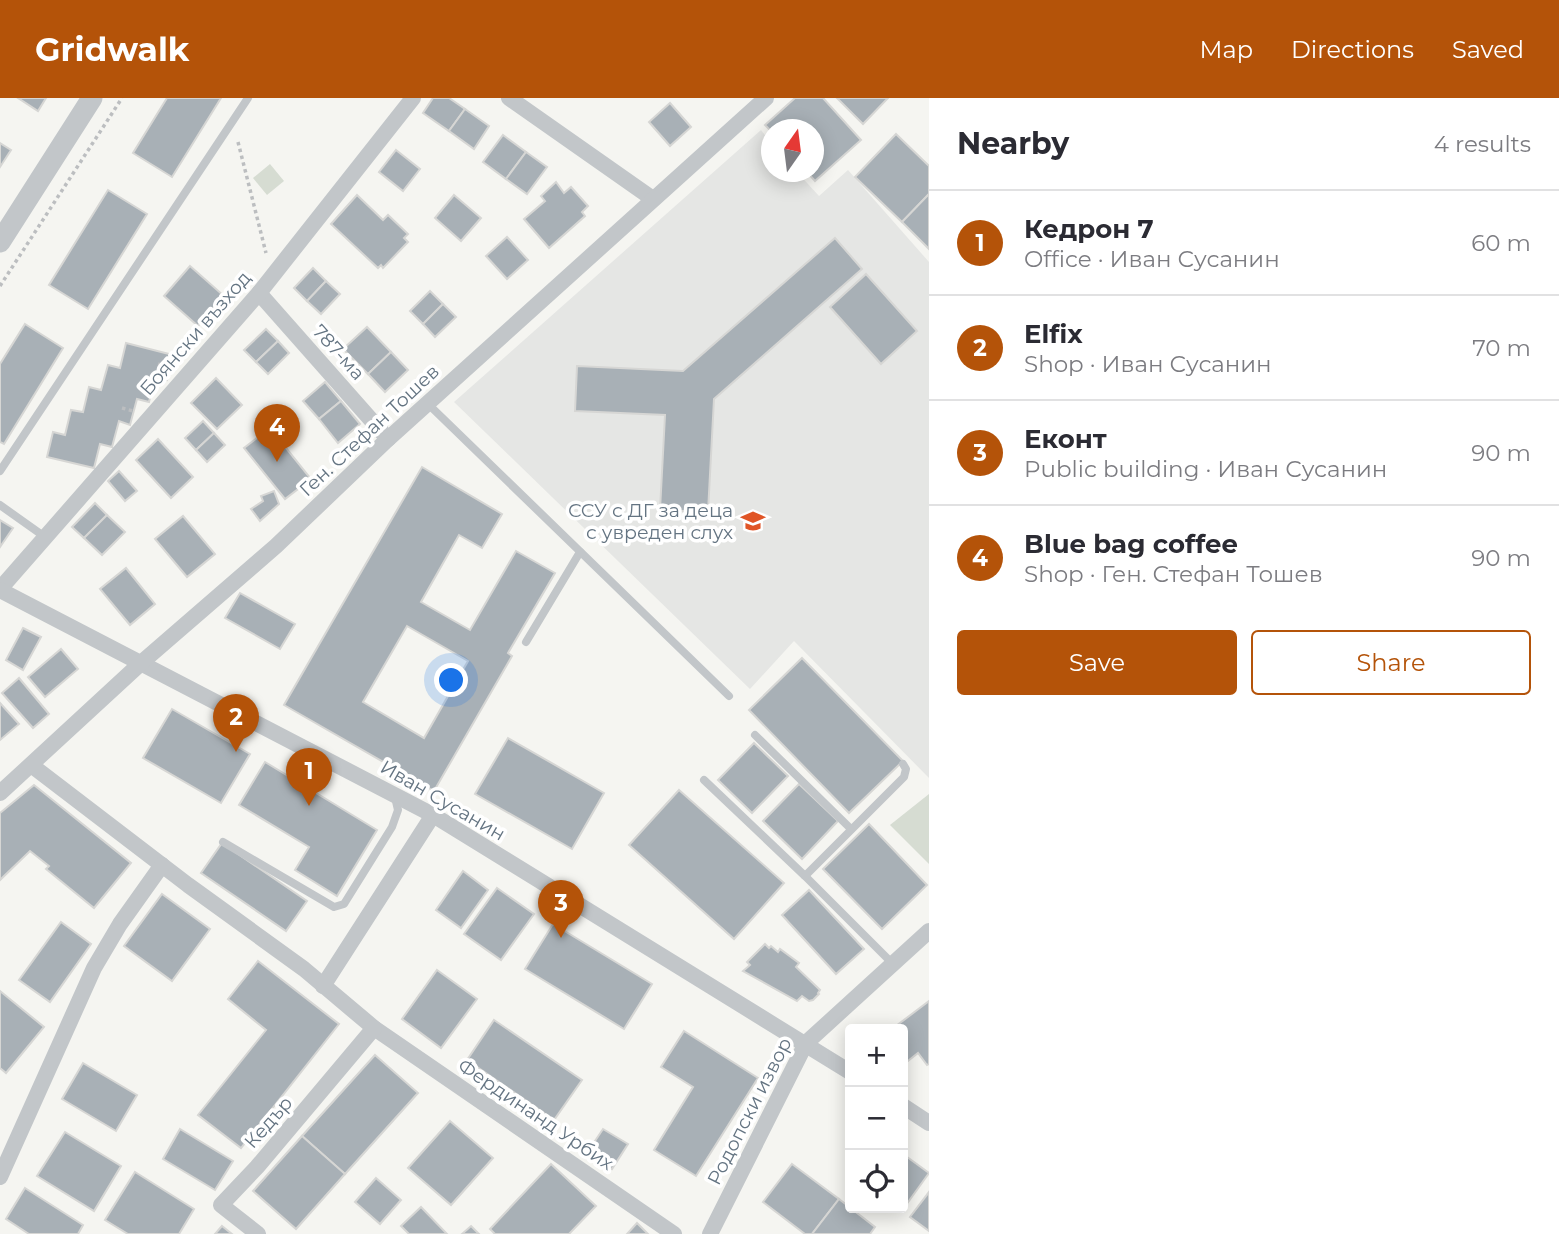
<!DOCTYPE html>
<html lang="en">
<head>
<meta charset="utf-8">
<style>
  :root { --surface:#fff; --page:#f2f2f3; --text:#2b2b33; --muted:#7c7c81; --line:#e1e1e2; --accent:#b45309 }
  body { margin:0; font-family:Montserrat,sans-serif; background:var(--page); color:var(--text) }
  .controls { position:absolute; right:21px; bottom:21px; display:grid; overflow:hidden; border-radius:7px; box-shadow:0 4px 18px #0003 }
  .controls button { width:63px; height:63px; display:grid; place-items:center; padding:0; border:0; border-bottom:2px solid var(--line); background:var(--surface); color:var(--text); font:35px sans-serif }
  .compass { position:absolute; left:761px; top:21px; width:63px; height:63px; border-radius:50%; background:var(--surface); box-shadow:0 4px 18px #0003; rotate:14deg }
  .you { position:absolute; left:452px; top:583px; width:24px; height:24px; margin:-18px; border:5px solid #fff; border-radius:50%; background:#1a73e8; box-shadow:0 0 0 10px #1a73e833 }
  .badge { display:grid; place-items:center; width:46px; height:46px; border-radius:50%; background:var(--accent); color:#fff; font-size:23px; font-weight:700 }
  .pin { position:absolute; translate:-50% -58px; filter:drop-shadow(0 2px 4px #0008) }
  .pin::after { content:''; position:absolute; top:37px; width:24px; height:21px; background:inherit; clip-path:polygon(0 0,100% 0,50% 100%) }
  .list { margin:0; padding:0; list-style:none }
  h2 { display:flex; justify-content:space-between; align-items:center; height:91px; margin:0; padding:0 28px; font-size:30px }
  h2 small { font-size:23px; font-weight:400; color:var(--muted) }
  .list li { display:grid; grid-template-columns:46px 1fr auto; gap:21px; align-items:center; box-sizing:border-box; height:105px; padding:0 28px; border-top:2px solid var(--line) }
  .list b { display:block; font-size:26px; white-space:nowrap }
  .list p { margin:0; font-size:23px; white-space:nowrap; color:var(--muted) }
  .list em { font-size:23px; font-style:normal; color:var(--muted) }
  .actions { display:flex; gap:14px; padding:21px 28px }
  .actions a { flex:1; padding:16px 0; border:2px solid var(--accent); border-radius:7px; text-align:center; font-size:24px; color:var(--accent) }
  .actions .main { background:var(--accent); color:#fff }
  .icon { flex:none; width:38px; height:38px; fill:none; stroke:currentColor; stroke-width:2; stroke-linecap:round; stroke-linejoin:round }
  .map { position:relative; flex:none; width:929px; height:1136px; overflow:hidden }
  header { display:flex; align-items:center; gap:42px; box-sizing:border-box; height:98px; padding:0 35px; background:var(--accent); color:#fff }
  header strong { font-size:33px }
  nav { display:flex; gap:38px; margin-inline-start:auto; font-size:24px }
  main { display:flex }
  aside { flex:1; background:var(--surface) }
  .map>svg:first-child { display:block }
  .built { fill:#e5e6e4 }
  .green { fill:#d6dcd2 }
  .building { fill:#a8b0b6; stroke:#d6d6d4; stroke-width:2; fill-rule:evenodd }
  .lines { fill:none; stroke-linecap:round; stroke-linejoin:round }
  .path { stroke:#bcbec0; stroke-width:3.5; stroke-dasharray:3.5 3.5; stroke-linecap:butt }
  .service { stroke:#c2c6c9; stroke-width:8 }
  .minor { stroke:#c2c6c9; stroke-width:16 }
  .tertiary { stroke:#c2c6c9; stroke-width:21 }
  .labels { text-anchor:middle; stroke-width:7; stroke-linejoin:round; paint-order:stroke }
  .street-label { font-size:19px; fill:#647482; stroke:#fff }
  .poi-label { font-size:19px; fill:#647482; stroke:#fff; text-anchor:end }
</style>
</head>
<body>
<header>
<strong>Gridwalk</strong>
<nav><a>Map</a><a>Directions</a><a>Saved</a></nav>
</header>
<main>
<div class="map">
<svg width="929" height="1136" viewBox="0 0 929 1136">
  <rect width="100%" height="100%" fill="#f5f5f1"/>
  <path class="built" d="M761,32L771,45L772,74H797L819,98L848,72L929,164V680L794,543L750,591L454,304Z"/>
  <g class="green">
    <path d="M270,66L284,83L267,97L253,80Z"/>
    <path d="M929,696V766L890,727Z"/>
  </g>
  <g class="building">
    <path d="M18,0H46L38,13Z"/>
    <path d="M167,0H221L172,79L133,55Z"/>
    <path d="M433,0H449L465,11L449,33L423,15Z"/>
    <path d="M795,0H823L861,42L815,83L807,74H814V32H772V34L765,27Z"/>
    <path d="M837,0H888L863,26Z"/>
    <path d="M670,5L691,29L670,48L649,24Z"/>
    <path d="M465,11L489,28L474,51L449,33Z"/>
    <path d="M896,36L929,68V96L902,124L855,79Z"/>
    <path d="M503,37L526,54L506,81L483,64Z"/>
    <path d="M0,45L11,52L0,69Z"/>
    <path d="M396,52L420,71L403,93L379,74Z"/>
    <path d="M526,54L547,69L527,96L506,81Z"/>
    <path d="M556,84L564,95L571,89L588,108L582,114L585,118L549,150L524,121L545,103L541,98Z"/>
    <path d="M108,92L147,116L88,211L49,187Z"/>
    <path d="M929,96V151L902,124Z"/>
    <path d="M357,97L383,122L388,117L408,136L404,140L408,144L383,170L381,167L378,170L331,126Z"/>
    <path d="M454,97L481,120L461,143L435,120Z"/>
    <path d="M507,139L528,162L507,181L486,158Z"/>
    <path d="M835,140L862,171L714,301L708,414L660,412L665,317L575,313L577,268L683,273Z"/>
    <path d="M190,168L224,198L198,228L164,198Z"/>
    <path d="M313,170L326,183L307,203L294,190Z"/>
    <path d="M866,176L917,233L881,266L830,209Z"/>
    <path d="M326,183L340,196L321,216L307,203Z"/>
    <path d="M430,193L443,206L423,226L410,213Z"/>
    <path d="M443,206L456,219L435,239L423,226Z"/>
    <path d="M25,226L63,250L4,346L0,344V266Z"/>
    <path d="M367,229L391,254L368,276L343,251Z"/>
    <path d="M266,231L278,243L256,264L244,252Z"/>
    <path d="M278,243L289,255L268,276L256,264Z"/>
    <path d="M126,245L173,257L167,282L155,279L149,304L137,301L130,327L119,323L112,349L100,346L94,370L47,359L53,334L65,337L71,312L83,314L89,289L101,292L108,267L120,270Z"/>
    <path d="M391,254L408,272L385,294L368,276Z"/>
    <path d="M216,280L242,307L217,331L191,305Z"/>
    <path d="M325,284L341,303L319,321L303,303Z"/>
    <path d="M341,303L360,326L338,345L319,321Z"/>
    <path d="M203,323L214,335L196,352L185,340Z"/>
    <path d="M270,330L311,381L285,401L244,350Z"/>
    <path d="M214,335L225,347L207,364L196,352Z"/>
    <path d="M158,341L193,379L171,400L136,362Z"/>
    <path d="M422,369L502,416L482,450L459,437L421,504L470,532L516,453L555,475L508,555L512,558L434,693L284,607ZM407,528L468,563L424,640L363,604Z"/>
    <path d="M119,373L137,393L125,403L108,383Z"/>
    <path d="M274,393L279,406L260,423L251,411L263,403L261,398Z"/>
    <path d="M95,405L107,417L84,440L72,429Z"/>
    <path d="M107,417L125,434L102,457L84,440Z"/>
    <path d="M183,418L215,456L187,479L155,441Z"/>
    <path d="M0,422L13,430L0,449Z"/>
    <path d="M126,470L155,506L130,527L100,491Z"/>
    <path d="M240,495L295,526L280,551L225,520Z"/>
    <path d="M23,530L41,539L23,572L6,562Z"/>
    <path d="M61,551L78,571L45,599L28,579Z"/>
    <path d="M802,560L903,663L849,715L749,612Z"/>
    <path d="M19,580L49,616L33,630L2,595Z"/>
    <path d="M0,605L19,626L0,642Z"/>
    <path d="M172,611L250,656L221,705L143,660Z"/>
    <path d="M508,640L604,695L572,751L475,696Z"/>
    <path d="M754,645L788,678L752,715L718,682Z"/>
    <path d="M265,664L377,732L337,798L295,772L309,749L239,707Z"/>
    <path d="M799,686L838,723L802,761L763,723Z"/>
    <path d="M34,687L131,765L94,810L46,771L49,768L30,753L0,782V715Z"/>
    <path d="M679,692L784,785L734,841L629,747Z"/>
    <path d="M869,726L927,787L882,831L823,771Z"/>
    <path d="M222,745L307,803L286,833L201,775Z"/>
    <path d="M463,773L488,792L461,830L436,812Z"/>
    <path d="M497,790L534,816L501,862L464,836Z"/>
    <path d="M809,792L864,851L836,876L782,817Z"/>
    <path d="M162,796L210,831L172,883L124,848Z"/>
    <path d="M61,824L91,846L50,904L19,882Z"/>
    <path d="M553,826L652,886L624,931L525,871Z"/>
    <path d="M765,846L769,850L771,848L778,854L780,851L799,865L796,869L820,892L818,895L819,896L813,902L809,903L802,898L797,903L743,873L750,867L747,864Z"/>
    <path d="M258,863L339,926L241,1050L198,1017L266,932L228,901Z"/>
    <path d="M437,872L477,901L441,950L402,921Z"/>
    <path d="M0,893L44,929L6,975L0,970Z"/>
    <path d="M929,903V966L927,967L918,955L903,967V931H892Z"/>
    <path d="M494,922L582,982L554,1022L467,962Z"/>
    <path d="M684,933L758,980L696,1078L654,1052L693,989L661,969Z"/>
    <path d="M375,957L418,995L345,1076L302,1038Z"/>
    <path d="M83,965L137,997L116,1033L62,1001Z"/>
    <path d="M450,1023L493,1060L451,1107L408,1070Z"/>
    <path d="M180,1031L233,1063L215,1092L163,1061Z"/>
    <path d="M603,1031L628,1046L612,1071L587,1055Z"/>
    <path d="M65,1034L121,1068L94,1113L37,1078Z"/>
    <path d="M302,1038L345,1076L296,1131L253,1093Z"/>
    <path d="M903,1056L929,1075L906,1107L903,1104Z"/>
    <path d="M551,1066L596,1108L569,1136H495L490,1131Z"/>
    <path d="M792,1066L839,1101L812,1136H805L763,1104Z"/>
    <path d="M135,1074L194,1111L179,1136H128L105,1122Z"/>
    <path d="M376,1080L401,1102L380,1126L355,1104Z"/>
    <path d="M25,1090L83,1127L78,1136H29L6,1121Z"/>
    <path d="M929,1094V1133L910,1119Z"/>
    <path d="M839,1101L875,1129L870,1136H812Z"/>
    <path d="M421,1109L447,1136H409L401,1128Z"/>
    <path d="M637,1125L648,1136H627Z"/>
    <path d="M222,1128L232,1136H215Z"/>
    <path d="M471,1128L479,1136H462Z"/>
  </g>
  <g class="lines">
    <g class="path">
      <path d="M238,44L266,155"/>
      <path d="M0,188L122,0"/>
      <path d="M158,266L170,269"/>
      <path d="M140,288L152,291"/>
      <path d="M122,310L133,313"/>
    </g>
    <g class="service">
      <path d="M427,305L729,598"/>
      <path d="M0,373L248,0"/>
      <path d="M0,407L45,439"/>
      <path d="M526,544L580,454"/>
      <path d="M755,637L851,731"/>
      <path d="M704,682L805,778L892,865"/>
      <path d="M223,744L334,809L344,806L392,729L398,712L395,699"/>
      <path d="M805,778L904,679L906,671L903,666"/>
    </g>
    <g class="minor">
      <path d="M509,0L653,101"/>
      <path d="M259,195L388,341"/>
      <path d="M0,491L259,195L413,0"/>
      <path d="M0,492L433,717L850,974"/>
      <path d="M31,667L188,787L304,871L374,930L674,1136"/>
      <path d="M0,695L141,565L276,448L388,341L766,0"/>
      <path d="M323,888L433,717"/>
      <path d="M903,1008L929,1025"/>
      <path d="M0,1079L94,870L120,826L162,767"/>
      <path d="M258,1136L221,1107L257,1069L374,930"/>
      <path d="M710,1136L806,945L929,833"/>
    </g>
    <path class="tertiary" d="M0,144L92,0"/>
  </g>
  <defs>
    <g id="school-bare" transform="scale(1.89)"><path d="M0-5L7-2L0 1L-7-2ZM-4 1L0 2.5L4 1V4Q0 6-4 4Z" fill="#e05526" stroke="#fff" stroke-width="2.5" paint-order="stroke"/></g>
  </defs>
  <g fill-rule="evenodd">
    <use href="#school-bare" x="753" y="423"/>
  </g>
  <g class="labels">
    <g class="street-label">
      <text transform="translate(195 235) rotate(-49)" y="7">Боянски възход</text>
      <text transform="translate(339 254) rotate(48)" y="7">787-ма</text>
      <text transform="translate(369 332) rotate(-43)" y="7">Ген. Стефан Тошев</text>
      <text transform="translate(443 702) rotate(30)" y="7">Иван Сусанин</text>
      <text transform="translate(749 1013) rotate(-63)" y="7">Родопски извор</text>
      <text transform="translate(536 1016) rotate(34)" y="7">Фердинанд Урбих</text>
      <text transform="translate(268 1024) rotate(-49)" y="7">Кедър</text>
    </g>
    <g class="poi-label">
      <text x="733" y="419">ССУ с ДГ за деца<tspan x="733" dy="22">с увреден слух</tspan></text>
    </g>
  </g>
</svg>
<div class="controls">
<button>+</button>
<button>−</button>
<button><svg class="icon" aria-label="locate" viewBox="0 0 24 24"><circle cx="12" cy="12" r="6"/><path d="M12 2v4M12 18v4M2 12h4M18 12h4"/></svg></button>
</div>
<svg class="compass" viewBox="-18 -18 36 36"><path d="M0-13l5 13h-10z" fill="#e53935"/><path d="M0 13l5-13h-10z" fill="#7c7c81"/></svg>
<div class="you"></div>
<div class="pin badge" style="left:309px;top:708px">1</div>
<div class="pin badge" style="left:236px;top:654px">2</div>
<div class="pin badge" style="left:561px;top:840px">3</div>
<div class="pin badge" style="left:277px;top:364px">4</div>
</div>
<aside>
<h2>Nearby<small>4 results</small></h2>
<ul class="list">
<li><span class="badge">1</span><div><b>Кедрон 7</b><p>Office · Иван Сусанин</p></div><em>60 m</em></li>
<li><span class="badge">2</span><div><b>Elfix</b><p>Shop · Иван Сусанин</p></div><em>70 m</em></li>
<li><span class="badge">3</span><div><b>Еконт</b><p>Public building · Иван Сусанин</p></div><em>90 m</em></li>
<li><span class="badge">4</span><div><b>Blue bag coffee</b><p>Shop · Ген. Стефан Тошев</p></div><em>90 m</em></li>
</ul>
<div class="actions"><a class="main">Save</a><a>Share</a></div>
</aside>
</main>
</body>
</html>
